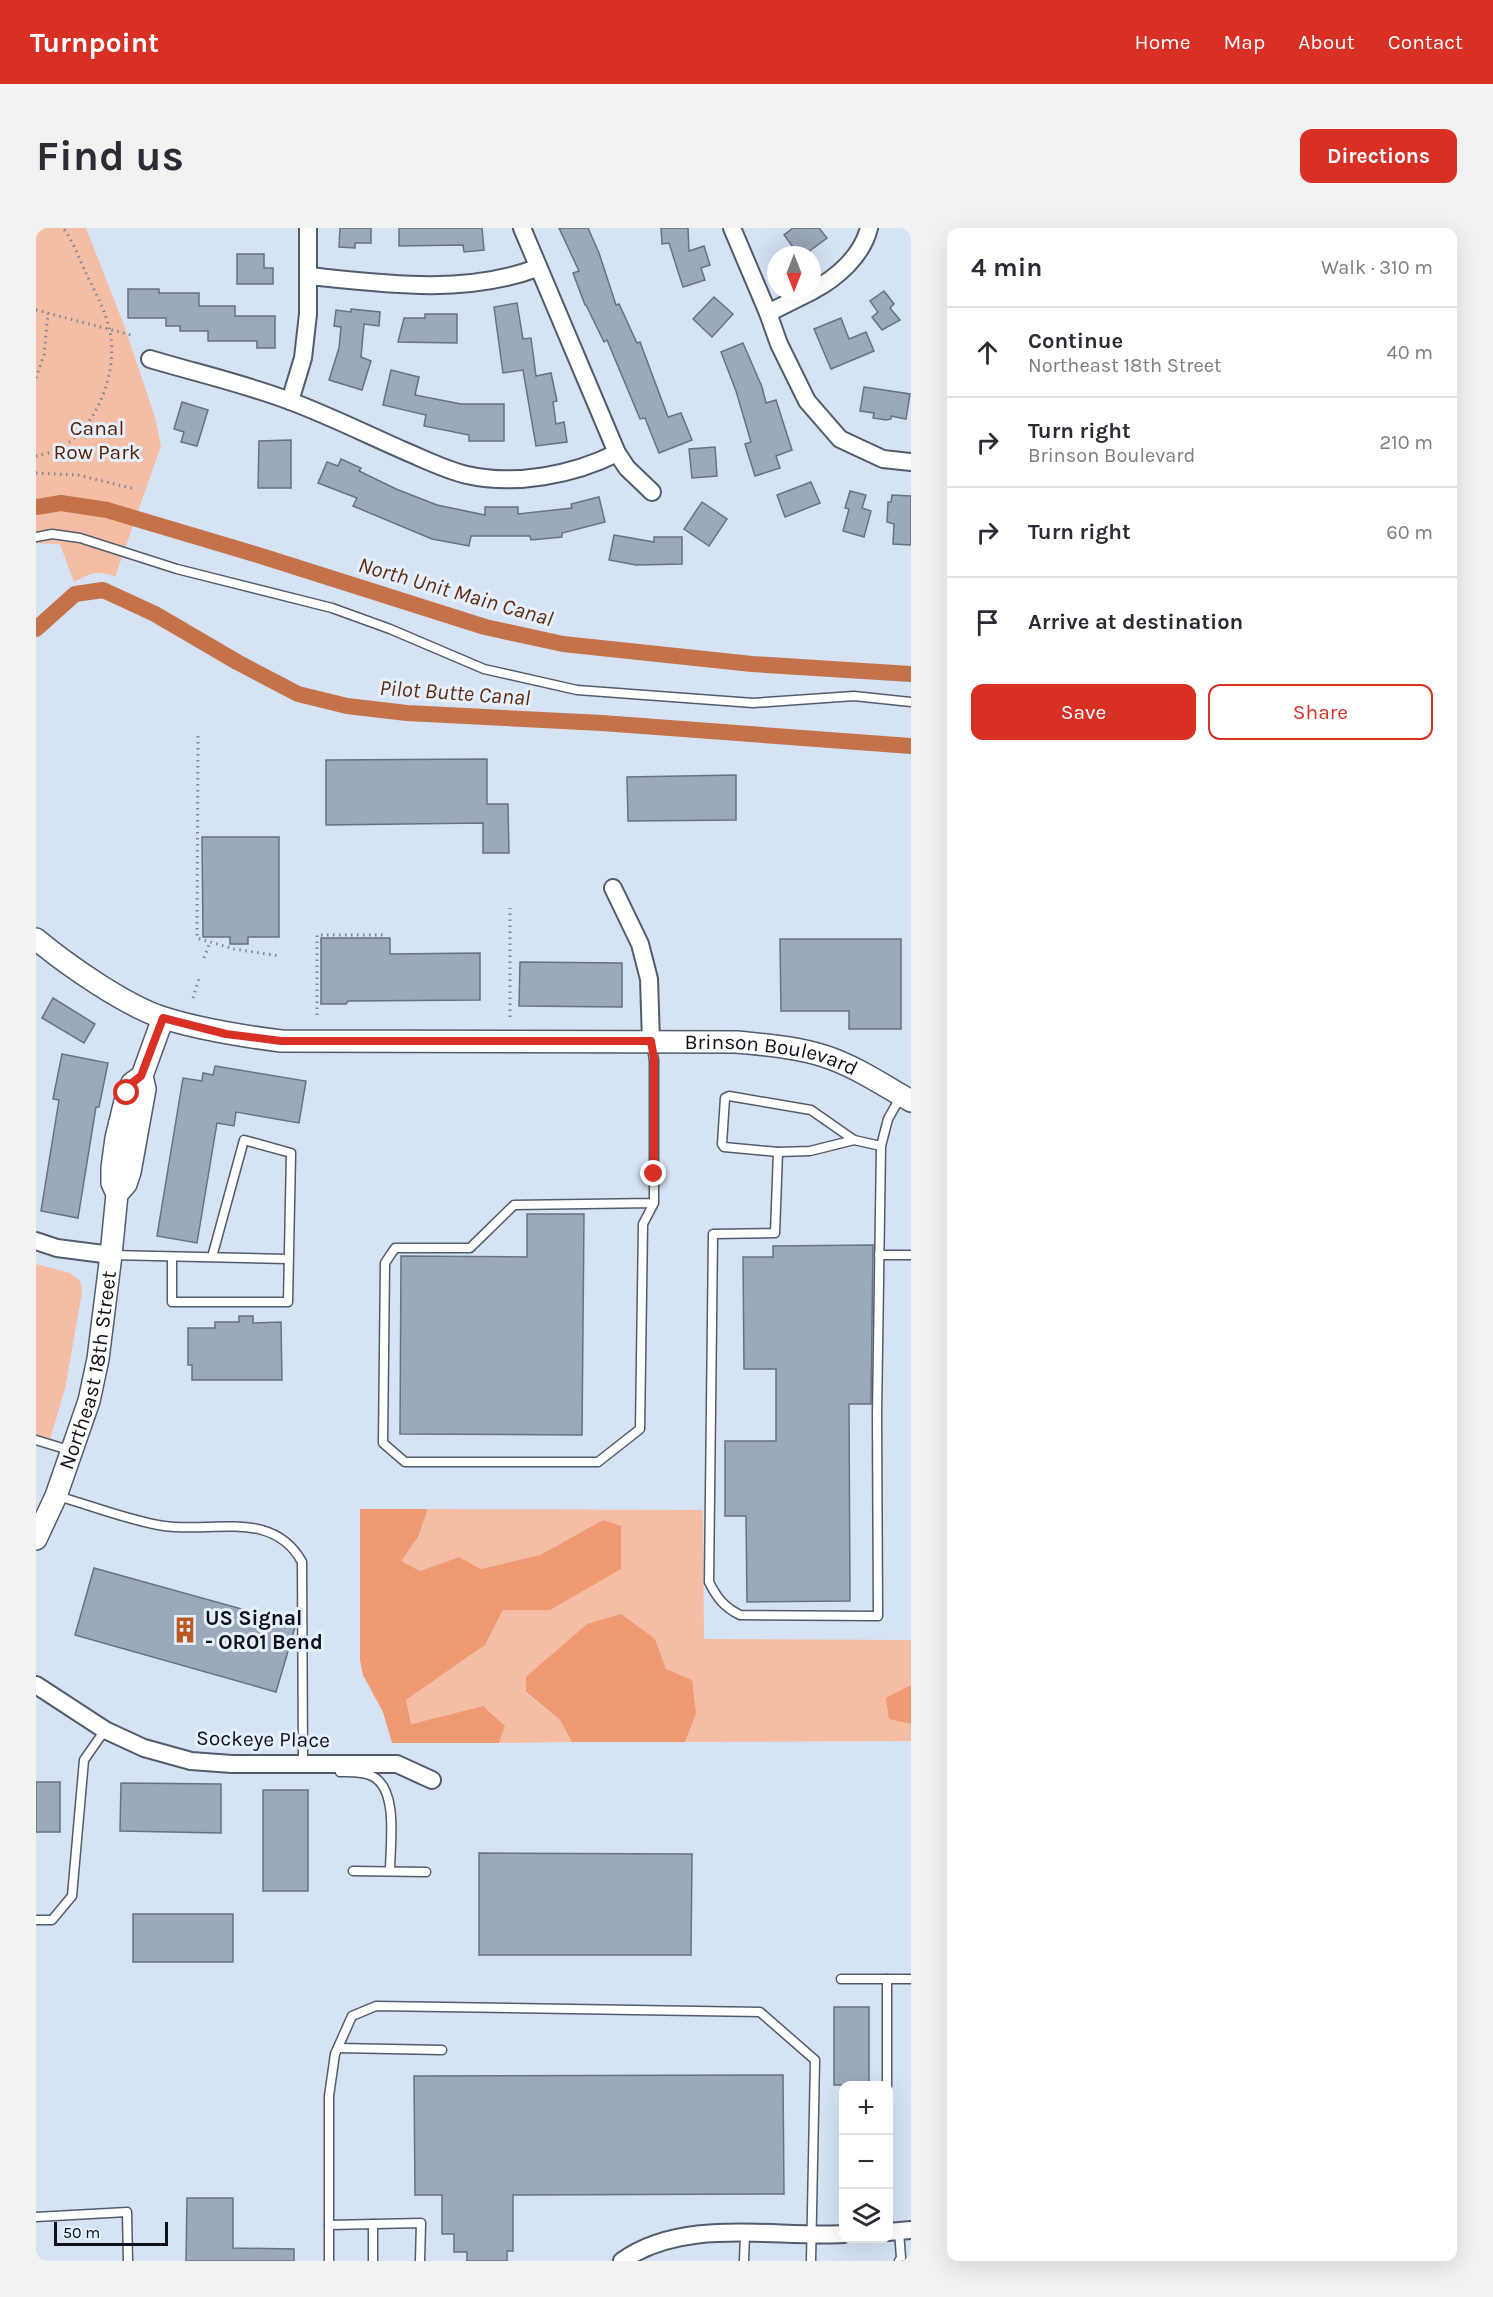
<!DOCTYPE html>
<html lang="en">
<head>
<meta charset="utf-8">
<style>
  :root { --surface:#fff; --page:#f2f2f3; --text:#2b2b33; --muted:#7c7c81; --line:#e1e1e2; --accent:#d93025 }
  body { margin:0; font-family:Karla,sans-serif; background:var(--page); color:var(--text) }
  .controls { position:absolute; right:18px; bottom:18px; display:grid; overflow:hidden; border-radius:12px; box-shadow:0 6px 24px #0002 }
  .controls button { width:54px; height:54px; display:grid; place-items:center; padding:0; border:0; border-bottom:2px solid var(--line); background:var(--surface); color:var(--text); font:30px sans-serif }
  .compass { position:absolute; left:731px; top:18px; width:54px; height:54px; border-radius:50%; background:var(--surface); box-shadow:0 6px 24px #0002; rotate:180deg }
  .scale { position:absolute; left:18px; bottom:15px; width:114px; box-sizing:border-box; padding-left:6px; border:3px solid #0e1218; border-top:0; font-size:16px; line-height:21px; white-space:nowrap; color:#0e1218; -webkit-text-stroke:4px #e5f0fe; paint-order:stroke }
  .stop { position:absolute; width:18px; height:18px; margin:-14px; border:4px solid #d93025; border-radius:50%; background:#fff }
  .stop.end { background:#d93025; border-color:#fff; box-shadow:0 2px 6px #0008 }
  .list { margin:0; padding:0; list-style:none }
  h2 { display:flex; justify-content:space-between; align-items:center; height:78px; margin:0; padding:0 24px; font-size:26px }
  h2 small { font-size:20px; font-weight:400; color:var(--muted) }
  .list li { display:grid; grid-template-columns:39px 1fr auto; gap:18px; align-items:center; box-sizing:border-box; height:90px; padding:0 24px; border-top:2px solid var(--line) }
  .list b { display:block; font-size:22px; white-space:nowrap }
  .list p { margin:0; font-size:20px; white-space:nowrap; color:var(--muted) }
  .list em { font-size:20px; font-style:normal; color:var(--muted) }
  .actions { display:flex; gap:12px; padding:18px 24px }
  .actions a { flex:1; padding:14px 0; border:2px solid var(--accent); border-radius:12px; text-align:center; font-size:21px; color:var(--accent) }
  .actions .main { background:var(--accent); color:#fff }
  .icon { flex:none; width:33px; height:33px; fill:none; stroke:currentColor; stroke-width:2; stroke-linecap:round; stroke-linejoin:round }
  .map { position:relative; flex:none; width:875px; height:2033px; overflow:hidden; border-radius:12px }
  header { display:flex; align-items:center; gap:36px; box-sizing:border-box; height:84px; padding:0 30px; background:var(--accent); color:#fff }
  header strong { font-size:28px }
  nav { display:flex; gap:33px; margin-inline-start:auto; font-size:21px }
  .intro { display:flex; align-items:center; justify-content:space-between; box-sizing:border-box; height:144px; padding:0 36px }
  h1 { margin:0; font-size:42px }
  .button { padding:15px 27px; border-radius:12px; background:var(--accent); color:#fff; font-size:21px; font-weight:700 }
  main { display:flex; gap:36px; padding:0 36px }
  aside { flex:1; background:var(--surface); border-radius:12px; box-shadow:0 6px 24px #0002 }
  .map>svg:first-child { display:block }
  .green { fill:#f5bea4 }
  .forest { fill:#ef9a72 }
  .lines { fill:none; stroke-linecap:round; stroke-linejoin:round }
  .canal { stroke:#c3724a; stroke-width:16 }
  .building { fill:#9ca9ba; stroke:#667282; stroke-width:1.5 }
  .service-casing { stroke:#515c6c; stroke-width:11 }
  .minor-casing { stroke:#515c6c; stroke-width:20 }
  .tertiary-casing { stroke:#515c6c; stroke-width:24 }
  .path { stroke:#7c8692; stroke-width:3; stroke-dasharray:1.5 4.5; stroke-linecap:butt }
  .service { stroke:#fff; stroke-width:8 }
  .minor { stroke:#fff; stroke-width:16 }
  .tertiary { stroke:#fff; stroke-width:21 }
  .route { stroke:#d93025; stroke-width:8 }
  .labels { text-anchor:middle; stroke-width:6; stroke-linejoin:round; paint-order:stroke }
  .park-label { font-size:21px; fill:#582304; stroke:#e5f0fe }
  .street-label { font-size:21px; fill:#0e1218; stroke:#e5f0fe }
  .poi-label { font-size:21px; font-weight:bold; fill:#0e1218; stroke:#e5f0fe; text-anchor:start }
  .water-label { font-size:22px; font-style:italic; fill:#602a0d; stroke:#e5f0fe }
</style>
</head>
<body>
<header>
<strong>Turnpoint</strong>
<nav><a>Home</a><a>Map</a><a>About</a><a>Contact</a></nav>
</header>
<div class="intro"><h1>Find us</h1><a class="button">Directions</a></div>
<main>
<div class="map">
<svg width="875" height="2033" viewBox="0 0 875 2033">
  <rect width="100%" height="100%" fill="#d5e3f5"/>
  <g class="green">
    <path d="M0,0H50L88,97L119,189L125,218L79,349C61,341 55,345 38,354L24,316L0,315Z"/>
    <path d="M0,1036L34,1045L44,1053L46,1064L29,1161L14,1211L0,1208Z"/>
    <path d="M392,1281L667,1282L668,1411L875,1412V1513L649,1514L660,1486L630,1441L619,1411L490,1465L524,1492L536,1514L463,1515L469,1498L447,1478L374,1496L370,1472L449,1417L467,1382H514L567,1292L504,1327L445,1341L423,1329L384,1343L364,1333L382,1309Z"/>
  </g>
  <g class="forest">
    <path d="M324,1281H392L382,1309L365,1333L384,1343L423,1329L445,1341L504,1327L567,1292L585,1298V1341L514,1382H467L449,1417L370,1472L375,1496L447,1478L469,1498L463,1515H356L347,1484L327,1447L324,1432Z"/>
    <path d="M585,1386L619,1411L630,1441L656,1452L660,1486L649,1514H536L524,1492L490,1464V1449L551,1396Z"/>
    <path d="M875,1457V1496L853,1491L850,1470Z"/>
  </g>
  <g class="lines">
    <g class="canal">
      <path d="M0,279L25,275L71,282L222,327L449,399L527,416L716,436L875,446"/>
      <path d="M0,401L39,366L67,362L119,386L201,434L262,466L311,478L371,485L566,495L875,518"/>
    </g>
  </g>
  <g class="building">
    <path d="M304,0H335V15H319V20L303,19Z"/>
    <path d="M363,0H446L448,22L428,24L427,17L363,18Z"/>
    <path d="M523,0H552L563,25L580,77L583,76L601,115L604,114L632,189L645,185L656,212L623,225L609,190L604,191L571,112L568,114L550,77H549L537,45L543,43Z"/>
    <path d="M625,0H652L653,23L668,18L674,37L665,40L669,52L647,59L633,15L626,16Z"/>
    <path d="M757,0H783L791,10L768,27H763L748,7Z"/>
    <path d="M201,26H228V40H237V56H201Z"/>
    <path d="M92,61H123V65H163V78H199V88H239V120H221V113H172V103H144V98H130V90H92Z"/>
    <path d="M848,63L858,76L854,80L864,92L846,102L836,89L842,84L834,73Z"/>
    <path d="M678,69L697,86L676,109L657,91Z"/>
    <path d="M481,75L487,111L495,110L500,148L515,145L521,173L517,174L520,196L528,194L531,214L500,218L487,142L467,145L458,79Z"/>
    <path d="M315,81L344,84L343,98L328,96L325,129L335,133L326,162L293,152L303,120L305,99L298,98L300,82L315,84Z"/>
    <path d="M389,86H421V115L362,114L368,90H389Z"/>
    <path d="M805,90L813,111L830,104L838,123L795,141L778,101Z"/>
    <path d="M707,115L726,159L730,175L740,172L756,222L740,228L744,240L719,248L709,216L715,214L700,163L685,124Z"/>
    <path d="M355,142L383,149L379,167L425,176H468V213H433V207L388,198L390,187L347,177Z"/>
    <path d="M828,159L874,166L870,191L855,188V191L850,192L837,190L838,185L824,183Z"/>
    <path d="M146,174L172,182L161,218L145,214L148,204L138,201Z"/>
    <path d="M255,212V260H222L223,213Z"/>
    <path d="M679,219L681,248L656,250L653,221Z"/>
    <path d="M305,231L325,240L323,243L360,261L401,277L449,287V279H482V286L536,280L535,276L563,269L569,294L526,305V309L495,312L494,308H435L433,318L396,311L317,278L321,270L282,255L291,234L302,238Z"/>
    <path d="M775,254L784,275L749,289L741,267Z"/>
    <path d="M814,263L830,267L826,280L835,283L828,309L807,303L813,281L809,280Z"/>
    <path d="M856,267L875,268V317L857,316L858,296L851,294L852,274H855Z"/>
    <path d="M666,274L691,291L673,318L648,301Z"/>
    <path d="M578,307L618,314V309H646V336L600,337L573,332Z"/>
    <path d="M451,531V576H472L473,625H447V595L290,597V532Z"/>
    <path d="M700,547V592L592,593L591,549Z"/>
    <path d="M166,609H243V709H212V716H194V709H167Z"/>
    <path d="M285,710H354V726L444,725V772L312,773L310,776H285Z"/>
    <path d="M744,711H865V801H813V783H745Z"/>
    <path d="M484,734L586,735V779L483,778Z"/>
    <path d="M17,770L59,796L48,815L6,790Z"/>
    <path d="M26,826L72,835L63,879H60L42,990L5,983L23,872L17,871Z"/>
    <path d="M179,838L270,853L263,895L200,884L198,898L181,895L161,1015L121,1008L147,850L166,853L167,845L177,847Z"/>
    <path d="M491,986H548L546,1207L364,1206L365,1028L491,1029Z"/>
    <path d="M837,1017L835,1176H813L814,1373L711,1374L710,1288H689V1213H740V1141H708L707,1029H737V1018Z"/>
    <path d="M203,1088H217V1095L245,1094L246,1152H156V1137H152V1100H179V1094H203Z"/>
    <path d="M58,1340L260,1396L240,1464L39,1407Z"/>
    <rect x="0" y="1554" width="24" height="50"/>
    <path d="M85,1555L185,1556V1605L84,1603Z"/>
    <rect x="227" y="1562" width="45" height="101"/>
    <path d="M443,1625L656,1626L655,1727H443Z"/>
    <rect x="97" y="1686" width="100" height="48"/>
    <rect x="798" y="1779" width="35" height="78"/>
    <path d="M747,1847L748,1966L477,1967V2023H471V2033H431V2024H418V2006H406V1967H379L378,1848Z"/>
    <path d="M151,1970H197V2020L258,2021V2033H150Z"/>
  </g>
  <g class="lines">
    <g class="service-casing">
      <g id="service">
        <path d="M0,309L16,306L44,310L141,341L296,380L354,401L448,441L541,462L717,475L818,468L875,474"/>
        <path d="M615,814L618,832V975L607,996L604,1201L562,1234H369L347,1215L349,1035L359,1020H434L478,977L618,975"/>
        <path d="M845,918L818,912L775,882L693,868L689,870L686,916L688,919L742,924L739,1005L677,1006L673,1354C681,1370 688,1379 704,1387L842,1388L841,1187L845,918L852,891L865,868"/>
        <path d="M742,924L774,923L818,912"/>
        <path d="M75,1027L252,1031"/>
        <path d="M843,1027H875"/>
        <path d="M136,1029V1074H252L255,925L208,912L176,1029"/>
        <path d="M0,1212L36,1223"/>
        <path d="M21,1268C54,1277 94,1293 128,1298C177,1305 237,1281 266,1334L267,1535"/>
        <path d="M304,1544C314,1544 326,1543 336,1548C363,1561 354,1617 354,1643"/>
        <path d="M317,1643L390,1644"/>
        <path d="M0,1692H16L36,1668L48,1532L69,1502"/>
        <path d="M805,1751H875"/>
        <path d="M302,1820L406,1822"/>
        <path d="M851,1858V1751"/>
        <path d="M0,1989L91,1984L92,2033"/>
        <path d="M337,1996V2033"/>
        <path d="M293,1997L385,1995L384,2033"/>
        <path d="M863,2003L865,2030L863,2033"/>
        <path d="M293,2033V1868L299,1826L316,1788L340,1778L724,1784L779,1832L775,2033"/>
        <path d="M708,2033L709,2006"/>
      </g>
    </g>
    <g class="minor-casing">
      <g id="minor">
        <path d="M486,0L581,225L591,240L616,264"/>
        <path d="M696,0L732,85L743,116L771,173L804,211L847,231L875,234"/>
        <path d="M273,48C349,56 428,67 501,40"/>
        <path d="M776,63C801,50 826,28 833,0"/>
        <path d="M732,85L776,63"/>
        <path d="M114,131C161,145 209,156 254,173C294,188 332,207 371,224C390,232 410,242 431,247C479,258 537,247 581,225"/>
        <path d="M254,173L267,130L272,86V0"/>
        <path d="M577,660L604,716L613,751L615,813"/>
        <path d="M0,1013L21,1020L75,1027"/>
        <path d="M0,1457L69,1502L108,1520L155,1533L196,1536H361L396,1552"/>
        <path d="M852,2004L875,2002"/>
        <path d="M586,2033C648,1989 736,2010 808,2006"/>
      </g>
    </g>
    <g class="tertiary-casing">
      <g id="tertiary">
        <path id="s1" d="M0,711C31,737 90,778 128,790C166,802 206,808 245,813L701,814C730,817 760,819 788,828C819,838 847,857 875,873"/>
        <path d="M81,966L90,956L94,944L109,861L106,848L127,790"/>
        <path id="s2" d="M0,1311L20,1268L53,1173L62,1131L75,1027L81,966L76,955V940L80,910L91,865L96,855L106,848"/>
      </g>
    </g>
    <g class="path">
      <path d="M0,82L95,107"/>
      <path d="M0,150L8,127L12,85"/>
      <path d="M0,228C8,226 19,224 26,219C60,199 80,148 75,110C72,87 60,66 50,45C43,31 37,12 27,0"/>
      <path d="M0,245L42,247L99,261"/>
      <path d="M162,508L161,710L198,721L244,728"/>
      <path d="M168,730L174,714"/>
      <path d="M157,770L164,747"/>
      <path d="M281,787V707H351"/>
      <path d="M474,789V680"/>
    </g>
    <use href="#service" class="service"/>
    <use href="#minor" class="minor"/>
    <use href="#tertiary" class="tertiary"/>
  </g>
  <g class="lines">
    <path class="route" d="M91,865L96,855L105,848L127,790L190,806L245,813H615L618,831V946"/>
  </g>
  <defs>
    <g id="building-bare" transform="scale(2.07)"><path d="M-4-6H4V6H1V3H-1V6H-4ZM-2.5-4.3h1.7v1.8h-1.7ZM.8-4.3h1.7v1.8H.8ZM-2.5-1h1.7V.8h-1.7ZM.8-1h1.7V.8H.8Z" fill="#bc5922" stroke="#e5f0fe" stroke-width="2.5" paint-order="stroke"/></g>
  </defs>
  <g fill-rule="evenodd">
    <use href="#building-bare" x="149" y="1402"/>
  </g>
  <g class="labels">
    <g class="park-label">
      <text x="61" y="207">Canal<tspan x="61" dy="24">Row Park</tspan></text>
    </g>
    <g class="street-label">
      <text dy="7" stroke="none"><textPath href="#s1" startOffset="762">Brinson Boulevard</textPath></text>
      <text dy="7" stroke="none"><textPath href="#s2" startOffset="178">Northeast 18th Street</textPath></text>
      <text transform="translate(227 1511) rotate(1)" y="7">Sockeye Place</text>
    </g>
    <g class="poi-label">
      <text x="169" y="1397">US Signal<tspan x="169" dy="24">- OR01 Bend</tspan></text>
    </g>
    <g class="water-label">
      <text transform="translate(420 363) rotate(16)" y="8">North Unit Main Canal</text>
      <text transform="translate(419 464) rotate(4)" y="8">Pilot Butte Canal</text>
    </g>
  </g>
</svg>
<div class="controls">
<button>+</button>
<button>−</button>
<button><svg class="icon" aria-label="layers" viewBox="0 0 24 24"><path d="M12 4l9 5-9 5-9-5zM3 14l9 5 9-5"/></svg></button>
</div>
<svg class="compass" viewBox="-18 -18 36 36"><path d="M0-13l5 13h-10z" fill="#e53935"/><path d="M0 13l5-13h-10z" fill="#7c7c81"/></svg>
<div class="scale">50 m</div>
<div class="stop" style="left:91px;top:865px"></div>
<div class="stop end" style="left:618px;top:946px"></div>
</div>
<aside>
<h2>4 min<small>Walk · 310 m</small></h2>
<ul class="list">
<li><svg class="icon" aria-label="ahead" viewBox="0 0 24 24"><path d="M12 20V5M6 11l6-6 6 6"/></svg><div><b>Continue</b><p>Northeast 18th Street</p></div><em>40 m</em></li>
<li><svg class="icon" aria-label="right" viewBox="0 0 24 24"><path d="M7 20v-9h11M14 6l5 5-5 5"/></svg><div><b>Turn right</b><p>Brinson Boulevard</p></div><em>210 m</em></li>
<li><svg class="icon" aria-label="right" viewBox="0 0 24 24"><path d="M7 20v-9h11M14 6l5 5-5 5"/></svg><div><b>Turn right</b></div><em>60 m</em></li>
<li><svg class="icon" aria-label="arrive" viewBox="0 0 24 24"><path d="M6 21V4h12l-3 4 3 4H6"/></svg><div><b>Arrive at destination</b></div></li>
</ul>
<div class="actions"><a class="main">Save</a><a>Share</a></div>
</aside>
</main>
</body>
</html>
